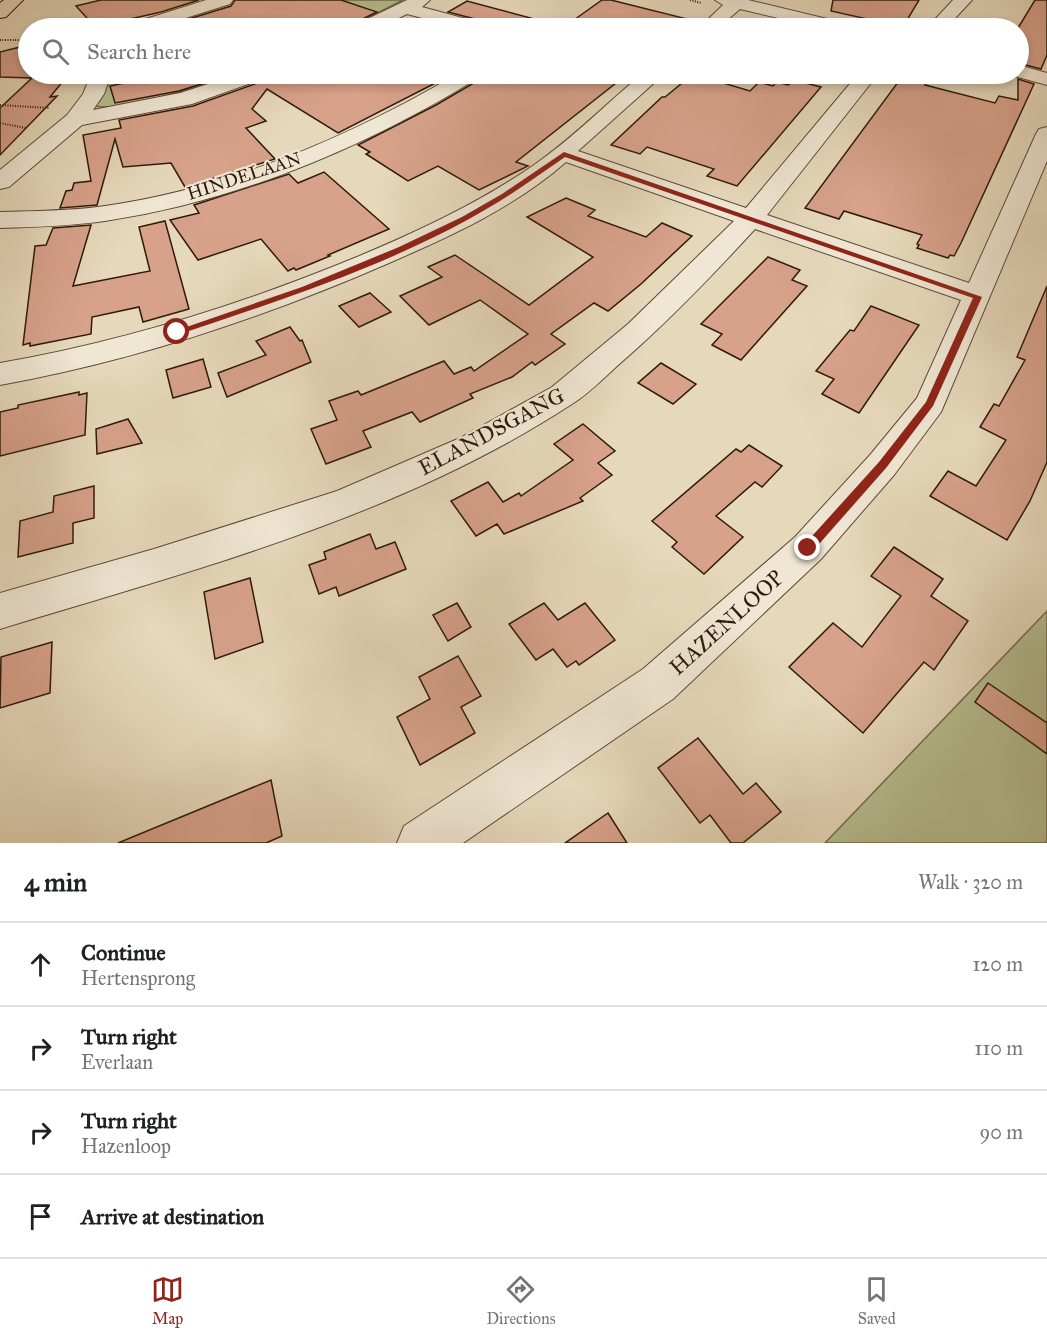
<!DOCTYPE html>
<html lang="en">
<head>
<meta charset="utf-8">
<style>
  :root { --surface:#fff; --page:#f2f2f2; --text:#202124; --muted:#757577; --line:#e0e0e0; --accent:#8f2418 }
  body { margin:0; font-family:"IM FELL Great Primer",serif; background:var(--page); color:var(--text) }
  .stop { position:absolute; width:18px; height:18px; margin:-14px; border:4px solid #8f2418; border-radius:50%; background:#fff }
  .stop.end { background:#8f2418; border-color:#fff; box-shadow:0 2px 6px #0008 }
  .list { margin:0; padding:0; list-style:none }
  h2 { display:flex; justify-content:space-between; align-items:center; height:78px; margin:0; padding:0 24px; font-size:26px }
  h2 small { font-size:20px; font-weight:400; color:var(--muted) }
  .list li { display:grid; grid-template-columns:39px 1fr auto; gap:18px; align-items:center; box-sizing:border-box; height:84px; padding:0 24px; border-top:2px solid var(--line) }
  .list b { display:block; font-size:22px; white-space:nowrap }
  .list p { margin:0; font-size:20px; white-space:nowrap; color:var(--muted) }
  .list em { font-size:20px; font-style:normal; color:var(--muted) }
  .icon { flex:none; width:33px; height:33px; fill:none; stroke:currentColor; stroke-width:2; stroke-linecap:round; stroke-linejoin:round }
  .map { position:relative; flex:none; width:1047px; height:843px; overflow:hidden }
  .search { position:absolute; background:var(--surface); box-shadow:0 3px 9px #0003; left:18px; right:18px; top:18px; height:66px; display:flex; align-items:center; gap:15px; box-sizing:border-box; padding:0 21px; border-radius:33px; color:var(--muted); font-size:22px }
  .sheet { height:414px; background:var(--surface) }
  nav { display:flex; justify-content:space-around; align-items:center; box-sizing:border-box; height:84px; border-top:2px solid var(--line); background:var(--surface); font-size:16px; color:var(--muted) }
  nav a { display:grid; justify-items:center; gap:3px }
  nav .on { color:var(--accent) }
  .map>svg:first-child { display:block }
  .green { fill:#b6be90; stroke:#726c4e; stroke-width:1.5 }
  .building { fill:#d7a18a; stroke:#2e1a0b; stroke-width:1.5 }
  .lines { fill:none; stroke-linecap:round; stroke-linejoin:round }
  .minor-casing { stroke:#5c4a37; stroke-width:2 }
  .major-casing { stroke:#2e1a0b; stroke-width:2 }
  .path { stroke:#2e1a0b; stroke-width:2; stroke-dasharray:1 1.5; stroke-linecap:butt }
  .minor { fill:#efe6d3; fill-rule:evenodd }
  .major { fill:#e6d8bb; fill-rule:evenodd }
  .route { fill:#8f2418 }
  .labels { text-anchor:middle; stroke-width:4.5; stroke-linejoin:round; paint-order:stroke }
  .far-street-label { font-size:18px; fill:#2e1a0b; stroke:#efe6d3 }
  .street-label { font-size:22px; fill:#2e1a0b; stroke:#efe6d3 }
</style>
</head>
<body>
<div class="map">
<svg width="1047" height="843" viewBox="0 0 1047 843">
  <rect width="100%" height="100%" fill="#e6d8bb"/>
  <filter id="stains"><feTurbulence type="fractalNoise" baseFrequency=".00333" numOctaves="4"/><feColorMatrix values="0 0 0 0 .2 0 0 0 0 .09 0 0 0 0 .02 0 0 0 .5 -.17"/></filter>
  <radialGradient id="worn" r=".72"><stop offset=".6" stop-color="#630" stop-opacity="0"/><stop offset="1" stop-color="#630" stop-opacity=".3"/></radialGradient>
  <g class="green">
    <path d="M344,0H403L348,28H271L319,12Z"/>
    <path d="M111,74H240C213,82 119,113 95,106Z"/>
    <path d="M1047,611V843H825Z"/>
  </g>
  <g class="building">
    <path d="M101,0H199L161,12L95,27L76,6Z"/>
    <path d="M235,0H341L377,12L356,22L353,28H190L179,22L231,6Z"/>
    <path d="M602,0H611L687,19L685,28H489L486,22L448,12L467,1L564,27Z"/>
    <path d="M833,0H919L903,27L831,11Z"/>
    <path d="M1035,0H1047V55L1041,69L1018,63V28Z"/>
    <path d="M401,19L426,25L430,23L452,28H382Z"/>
    <path d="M28,45V74H69L50,97L57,96L0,155V108L32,78L0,77V52Z"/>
    <path d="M153,74H233L179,91L115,103L110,86L144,79V77Z"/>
    <path d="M270,74H453L338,133L267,89L252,109L266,121L246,128L275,159L185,187L171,163L123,167L115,139L97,205L60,208L66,191L72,190L74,183L91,181L83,135L121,128L119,120L193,106L266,80Z"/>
    <path d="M483,74H589L616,83L516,162L528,166L479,190L438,166L408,181L366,154L370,152L358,145L436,105L479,80Z"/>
    <path d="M693,74L750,91L759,82L773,86L776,82L788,85L794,80L821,87L737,186L707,176L714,169L647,147L640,154L611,145L662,97H665Z"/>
    <path d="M904,74L930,78L925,85L995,103L999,96L1018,100V79L1034,84L961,243L954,256L950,255L948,258L917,248L919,245L917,244L922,235L844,211L839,219L805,208Z"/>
    <path d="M324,172L389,229L328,255L330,256L296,270L294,268L288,271L261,239L198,260L170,220L199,213L194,205L289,174L298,183Z"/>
    <path d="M566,198L595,210L588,216L646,237L662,223L692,236L641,284L608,311L594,303L551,334L565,344L535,365L532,362L512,377L470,394L473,398L420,422L412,412L363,431L371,447L326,464L311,429L337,420L329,401L358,391L361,395L444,361L454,374L471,367L474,371L528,334L480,300L429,325L400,296L442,277L428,267L455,255L529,305L593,257L527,217Z"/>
    <path d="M165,221L189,309L143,322L139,307L92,317L91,334L30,346V343L23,345L35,246L46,245L53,228L91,225L73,286L150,271L139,227Z"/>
    <path d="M768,257L800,270L792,280L807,286L741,360L712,345L722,334L701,324Z"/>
    <path d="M1047,286V462L1030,501L1007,540L930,496L948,471L976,486L1006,440L980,427L994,404L999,406L1025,360L1017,357Z"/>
    <path d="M370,293L391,312L359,327L339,306Z"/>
    <path d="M871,306L919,325L859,413L822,394L834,379L816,371L850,330L854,331Z"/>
    <path d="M290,327L300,341L302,340L311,362L227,397L218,373L266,355L256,341Z"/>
    <path d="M203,359L211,387L173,398L166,370Z"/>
    <path d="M661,363L696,384L673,404L638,383Z"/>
    <path d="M79,392V395L87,393L85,435L0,456V412L18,408V405Z"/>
    <path d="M128,419L142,443L97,454L96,429Z"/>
    <path d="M583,424L615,451L598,463L612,475L580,498L583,501L504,534L497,524L476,536L451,501L488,482L503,502L519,493L521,496L573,460L554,444Z"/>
    <path d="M749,445L782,466L762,487L755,482L716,516L743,537L704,574L672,547L677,542L652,521L736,449L741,452Z"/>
    <path d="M94,486V518L73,523V543L18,557L20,521L53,512L54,496Z"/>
    <path d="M370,534L376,549L395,542L406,569L339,596L336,587L319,594L309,565L326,559L324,552Z"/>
    <path d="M894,547L943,579L931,596L968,621L934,670L924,662L863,733L789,667L833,623L862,647L901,596L871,576Z"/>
    <path d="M250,578L263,642L215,659L204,592Z"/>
    <path d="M457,603L471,627L448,641L433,615Z"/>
    <path d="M544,603L558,620L585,603L615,640L579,665L576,661L567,667L553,649L536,660L509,624Z"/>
    <path d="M52,642L50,693L0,708L1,657Z"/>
    <path d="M458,656L481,696L461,707L475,733L420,765L397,717L430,699L419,677Z"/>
    <path d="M988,683L1047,723V754L975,702Z"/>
    <path d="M698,738L743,794L756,783L781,812L743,843H731L710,815L700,823L658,768Z"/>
    <path d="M271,780L282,836L266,843H118Z"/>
    <path d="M608,813L627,843H565Z"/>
  </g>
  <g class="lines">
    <g class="minor-casing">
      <g id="minor">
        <path d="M206,0H233L230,4L154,28H128L130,24Z"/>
        <path d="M407,0H430L422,7L485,24L487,28H459L407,14L378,28H355L357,24Z"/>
        <path d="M715,0H748L848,24L850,28H820L740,9L718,28H699L723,5Z"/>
        <path d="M953,0H972L946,28H927Z"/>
        <path d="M1018,65L1047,73V85L1011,75L1010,74H1018Z"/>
        <path d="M91,74H111L104,94L93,110L180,93L239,74H268L265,78L192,104L82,125L9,187L0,189V170L67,115L83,94Z"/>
        <path d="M457,74H481L478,78C364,148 238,201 105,221C70,226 35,227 0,228V212C35,211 70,211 105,206C229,188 350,137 457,74Z"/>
        <path d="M642,74H664L578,151L746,208L858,74H878L767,215L969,283L1036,134L1039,129L1047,127V161L941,412L894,475L821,559L673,699L463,843H397L404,826L643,669L795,537L870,455L917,398L961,300L755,229C711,277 667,323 617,366C603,379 588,394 572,404C401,516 194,570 0,629V593L154,549L337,491L460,438L552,387L628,324L734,221L566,162C515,207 451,236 389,263C265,317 134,361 0,385V363C122,342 243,304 357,257C419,231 479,203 534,165C572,139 607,103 642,74Z"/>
      </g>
    </g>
    <g class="major-casing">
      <path id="major" d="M4,0H23L6,17L0,18V3Z"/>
    </g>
    <g class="path">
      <path d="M690,0L701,3"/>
      <path d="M864,24L884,28"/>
      <path d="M0,40H28"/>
      <path d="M0,105L49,108"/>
      <path d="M0,123L26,128"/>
    </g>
    <use href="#minor" class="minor"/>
    <use href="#major" class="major"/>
  </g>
  <path class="route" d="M564,152L982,297L933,406L886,468L812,552H804V545L879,462L926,402L973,298L565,157C533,179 503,201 469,219C378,269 278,301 180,334L172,332L302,287L399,247L462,217L502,194Z"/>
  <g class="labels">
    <g class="far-street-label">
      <text transform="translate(244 176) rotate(-18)" y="6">HINDELAAN</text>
    </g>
    <g class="street-label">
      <text transform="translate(491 431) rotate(-28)" y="8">ELANDSGANG</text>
      <text transform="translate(726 622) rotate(-42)" y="8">HAZENLOOP</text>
    </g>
  </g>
  <rect width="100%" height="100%" filter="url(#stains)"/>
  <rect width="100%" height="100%" fill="url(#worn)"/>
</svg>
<div class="stop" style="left:177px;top:332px"></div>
<div class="stop end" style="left:808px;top:548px"></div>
<div class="search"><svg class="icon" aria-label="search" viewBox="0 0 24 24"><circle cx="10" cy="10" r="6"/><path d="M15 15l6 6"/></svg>Search here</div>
</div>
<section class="sheet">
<h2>4 min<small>Walk · 320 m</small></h2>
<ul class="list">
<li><svg class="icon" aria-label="ahead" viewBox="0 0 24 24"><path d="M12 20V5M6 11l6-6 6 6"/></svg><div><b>Continue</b><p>Hertensprong</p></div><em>120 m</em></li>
<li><svg class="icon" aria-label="right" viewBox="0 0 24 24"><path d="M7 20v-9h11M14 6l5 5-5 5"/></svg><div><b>Turn right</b><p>Everlaan</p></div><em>110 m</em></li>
<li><svg class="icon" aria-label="right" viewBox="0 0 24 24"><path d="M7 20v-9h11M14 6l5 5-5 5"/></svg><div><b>Turn right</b><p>Hazenloop</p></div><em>90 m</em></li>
<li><svg class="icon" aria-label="arrive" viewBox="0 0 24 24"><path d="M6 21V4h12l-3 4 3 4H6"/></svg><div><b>Arrive at destination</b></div></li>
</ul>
</section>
<nav>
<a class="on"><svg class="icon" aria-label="map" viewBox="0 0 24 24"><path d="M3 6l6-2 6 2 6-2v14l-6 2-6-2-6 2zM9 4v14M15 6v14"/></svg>Map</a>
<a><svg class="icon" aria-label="directions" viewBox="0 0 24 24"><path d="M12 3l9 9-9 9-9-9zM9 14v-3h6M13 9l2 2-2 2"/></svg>Directions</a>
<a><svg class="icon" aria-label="saved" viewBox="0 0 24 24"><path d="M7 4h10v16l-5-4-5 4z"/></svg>Saved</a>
</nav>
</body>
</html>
